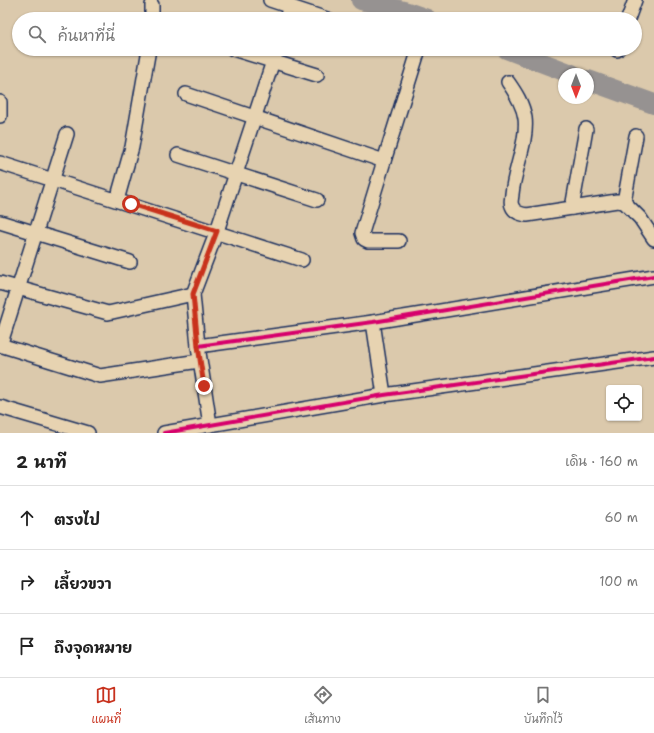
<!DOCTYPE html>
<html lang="th">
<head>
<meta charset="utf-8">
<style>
  :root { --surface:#fff; --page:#f6f6f6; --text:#222; --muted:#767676; --line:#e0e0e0; --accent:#c8321e }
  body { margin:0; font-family:"Shantell Sans","Playpen Sans Thai",sans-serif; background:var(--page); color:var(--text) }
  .controls { position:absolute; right:12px; bottom:12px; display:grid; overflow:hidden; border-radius:4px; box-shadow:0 1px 3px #0004 }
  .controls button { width:36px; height:36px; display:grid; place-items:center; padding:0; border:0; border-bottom:1px solid var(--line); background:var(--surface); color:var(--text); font:20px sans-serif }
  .compass { position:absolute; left:558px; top:68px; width:36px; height:36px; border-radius:50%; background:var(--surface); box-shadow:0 1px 3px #0004; rotate:180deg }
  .stop { position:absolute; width:12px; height:12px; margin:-9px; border:3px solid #c8321e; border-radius:50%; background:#fff }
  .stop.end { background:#c8321e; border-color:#fff; box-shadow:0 1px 4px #0008 }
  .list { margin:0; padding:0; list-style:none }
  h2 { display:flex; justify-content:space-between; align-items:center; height:52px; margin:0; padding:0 16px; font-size:17px }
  h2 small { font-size:13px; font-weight:400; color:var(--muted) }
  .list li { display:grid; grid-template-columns:26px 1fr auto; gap:12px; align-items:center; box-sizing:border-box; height:64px; padding:0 16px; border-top:1px solid var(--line) }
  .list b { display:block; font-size:15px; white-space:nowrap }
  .list em { font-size:13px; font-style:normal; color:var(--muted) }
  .icon { flex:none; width:22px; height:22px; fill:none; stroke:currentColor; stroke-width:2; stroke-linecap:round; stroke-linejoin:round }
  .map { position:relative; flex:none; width:654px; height:433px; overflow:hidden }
  .search { position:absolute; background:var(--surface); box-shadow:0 1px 3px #0004; left:12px; right:12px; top:12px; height:44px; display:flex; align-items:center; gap:10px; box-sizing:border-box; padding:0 14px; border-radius:22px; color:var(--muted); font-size:15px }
  .sheet { height:244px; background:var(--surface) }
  nav { display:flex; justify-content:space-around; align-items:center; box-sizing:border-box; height:56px; border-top:1px solid var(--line); background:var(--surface); font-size:11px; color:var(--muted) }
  nav a { display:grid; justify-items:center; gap:2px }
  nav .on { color:var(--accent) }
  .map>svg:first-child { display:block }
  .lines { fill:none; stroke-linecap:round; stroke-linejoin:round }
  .river { stroke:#969291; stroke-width:20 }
  .minor-casing { stroke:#1b2f5e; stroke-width:16 }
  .minor { stroke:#e7d3b1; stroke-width:13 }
  .cycleway-casing { stroke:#e7d3b1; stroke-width:6 }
  .cycleway { stroke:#d6006c; stroke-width:4 }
  .route { stroke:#c8321e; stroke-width:5 }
</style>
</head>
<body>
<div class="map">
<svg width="654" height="433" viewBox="0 0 654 433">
  <rect width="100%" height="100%" fill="#dbc9ac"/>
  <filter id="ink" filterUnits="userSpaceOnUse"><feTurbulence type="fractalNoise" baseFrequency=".025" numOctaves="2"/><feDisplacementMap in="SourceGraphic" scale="8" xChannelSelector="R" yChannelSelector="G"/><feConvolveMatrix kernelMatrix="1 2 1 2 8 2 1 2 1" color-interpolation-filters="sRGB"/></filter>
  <g filter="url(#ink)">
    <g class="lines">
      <g class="river">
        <path d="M361,0L407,12L427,19"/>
        <path d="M506,49L572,74"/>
        <path d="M588,80L654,104"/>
      </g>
      <g class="minor-casing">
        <g id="minor">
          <path d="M270,0L327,19"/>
          <path d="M152,19V5"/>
          <path d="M286,19L290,6"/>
          <path d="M628,19L635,0"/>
          <path d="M233,49L317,75"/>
          <path d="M617,50V49"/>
          <path d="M508,82C515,92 523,104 525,118C528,141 514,170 512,194C512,198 510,202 512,206C514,212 520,214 527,215L617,201L624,202L640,218L654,239"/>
          <path d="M186,94L384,161L362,233L364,239L368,241H399"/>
          <path d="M0,102V116"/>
          <path d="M178,155L317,200"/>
          <path d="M384,161L419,49"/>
          <path d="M0,163L302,260"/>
          <path d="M117,200L132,147L149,49"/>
          <path d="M624,202L636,136"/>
          <path d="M572,208L586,129"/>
          <path d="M0,222L130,262"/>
          <path d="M0,283L108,313L193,294"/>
          <path d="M373,322L384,395"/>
          <path d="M0,345L100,376L199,361"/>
          <path d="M0,346L67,134"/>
          <path d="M198,346L373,322L654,276"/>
          <path d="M0,407L88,433"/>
          <path d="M210,425L198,346L193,294L217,231L277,49"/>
          <path d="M164,433L384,395L654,357"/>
        </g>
      </g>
      <use href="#minor" class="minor"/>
      <g class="cycleway-casing">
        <g id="cycleway">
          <path d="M198,346L373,322L654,276"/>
          <path d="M164,433L384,395L654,357"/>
        </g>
      </g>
      <use href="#cycleway" class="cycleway"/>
    </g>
  </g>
  <g class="lines" filter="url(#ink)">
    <path class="route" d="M131,204L217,231L193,294L198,346L204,386"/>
  </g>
</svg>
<div class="controls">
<button><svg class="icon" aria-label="locate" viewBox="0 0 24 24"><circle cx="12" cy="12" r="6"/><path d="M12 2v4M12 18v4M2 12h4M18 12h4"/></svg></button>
</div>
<svg class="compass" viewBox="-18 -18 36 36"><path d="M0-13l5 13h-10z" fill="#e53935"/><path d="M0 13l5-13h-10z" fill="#767676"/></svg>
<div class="stop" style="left:131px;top:204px"></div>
<div class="stop end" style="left:204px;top:386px"></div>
<div class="search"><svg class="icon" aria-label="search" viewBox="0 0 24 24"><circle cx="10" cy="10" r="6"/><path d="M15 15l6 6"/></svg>ค้นหาที่นี่</div>
</div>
<section class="sheet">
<h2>2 นาที<small>เดิน · 160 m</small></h2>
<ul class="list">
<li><svg class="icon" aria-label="ahead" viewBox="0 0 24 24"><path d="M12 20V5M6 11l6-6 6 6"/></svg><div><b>ตรงไป</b></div><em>60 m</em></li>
<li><svg class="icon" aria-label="right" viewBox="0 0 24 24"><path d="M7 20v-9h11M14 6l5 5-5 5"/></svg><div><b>เลี้ยวขวา</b></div><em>100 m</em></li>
<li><svg class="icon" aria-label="arrive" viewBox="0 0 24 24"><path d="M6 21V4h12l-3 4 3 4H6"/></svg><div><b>ถึงจุดหมาย</b></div></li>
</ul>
</section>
<nav>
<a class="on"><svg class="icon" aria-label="map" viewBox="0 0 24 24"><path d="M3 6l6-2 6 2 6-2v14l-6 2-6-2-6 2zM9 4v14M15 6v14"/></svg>แผนที่</a>
<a><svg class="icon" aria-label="directions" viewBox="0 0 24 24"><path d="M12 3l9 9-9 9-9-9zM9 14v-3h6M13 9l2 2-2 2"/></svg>เส้นทาง</a>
<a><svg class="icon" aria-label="saved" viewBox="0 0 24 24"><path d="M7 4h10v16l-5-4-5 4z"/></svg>บันทึกไว้</a>
</nav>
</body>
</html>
